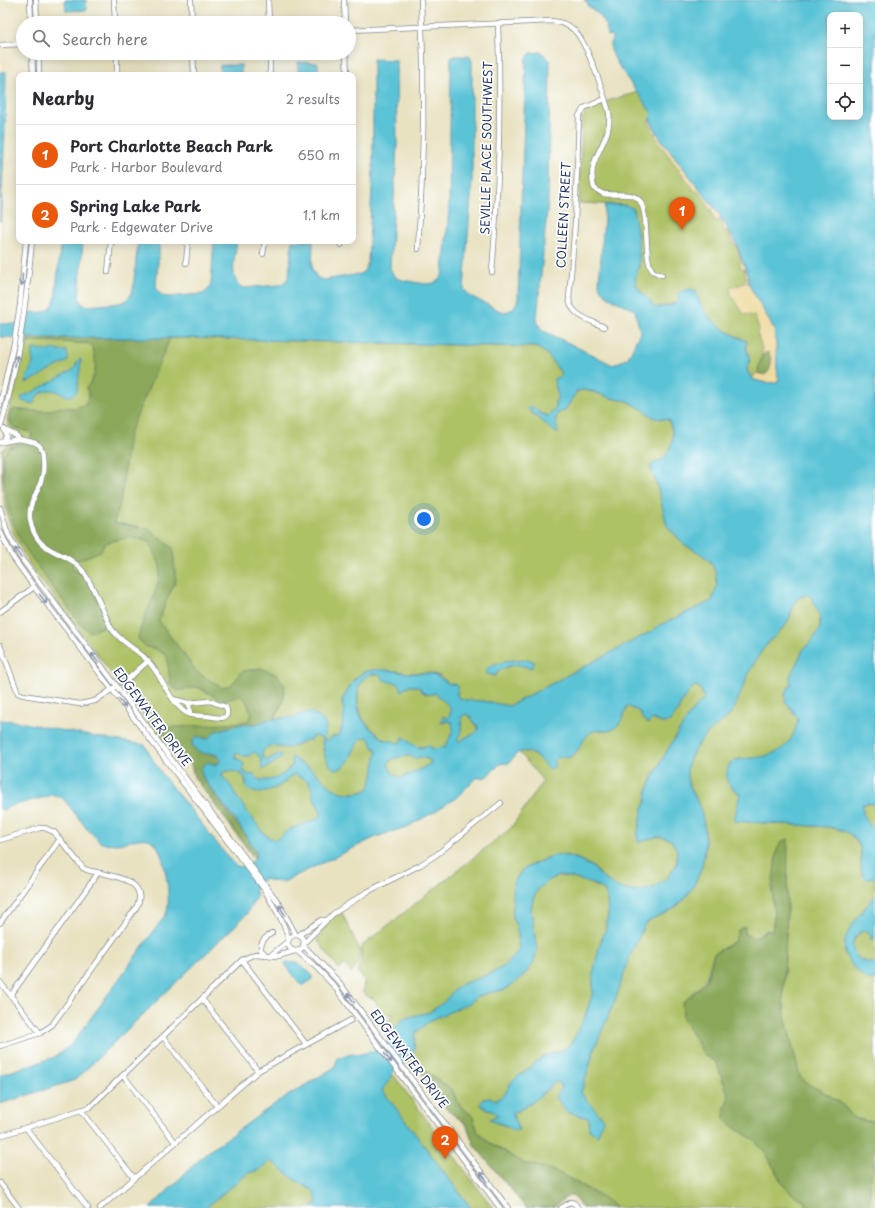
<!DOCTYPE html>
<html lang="en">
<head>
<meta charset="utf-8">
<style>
  :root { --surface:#fff; --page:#f2f2f3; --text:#2b2b33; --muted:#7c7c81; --line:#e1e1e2; --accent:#ea580c }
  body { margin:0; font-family:"Playpen Sans",sans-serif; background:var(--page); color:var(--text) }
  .controls { position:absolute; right:12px; top:12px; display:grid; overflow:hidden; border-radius:8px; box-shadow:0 2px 10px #0003 }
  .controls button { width:36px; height:36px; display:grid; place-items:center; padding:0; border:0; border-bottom:1px solid var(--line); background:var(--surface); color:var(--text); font:20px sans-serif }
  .you { position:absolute; left:424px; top:519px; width:14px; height:14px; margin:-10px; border:3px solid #fff; border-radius:50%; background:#1a73e8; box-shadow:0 0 0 6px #1a73e833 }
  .badge { display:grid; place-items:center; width:26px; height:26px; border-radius:50%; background:var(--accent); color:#fff; font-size:13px; font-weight:700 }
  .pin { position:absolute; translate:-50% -33px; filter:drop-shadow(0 1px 2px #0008) }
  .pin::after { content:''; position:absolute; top:21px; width:14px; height:12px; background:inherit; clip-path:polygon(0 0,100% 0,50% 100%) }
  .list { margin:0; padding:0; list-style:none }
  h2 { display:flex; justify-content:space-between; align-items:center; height:52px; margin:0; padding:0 16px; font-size:17px }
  h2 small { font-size:13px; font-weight:400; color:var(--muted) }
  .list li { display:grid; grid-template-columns:26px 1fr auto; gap:12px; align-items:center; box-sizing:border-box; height:60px; padding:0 16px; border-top:1px solid var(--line) }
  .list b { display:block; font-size:15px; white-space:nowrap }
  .list p { margin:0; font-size:13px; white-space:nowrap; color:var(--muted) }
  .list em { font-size:13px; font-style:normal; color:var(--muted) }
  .icon { flex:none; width:22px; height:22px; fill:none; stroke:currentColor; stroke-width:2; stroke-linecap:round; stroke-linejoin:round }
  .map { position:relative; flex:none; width:875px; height:1208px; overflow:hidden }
  .search { position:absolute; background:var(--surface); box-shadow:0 2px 10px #0003; left:16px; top:16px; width:340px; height:44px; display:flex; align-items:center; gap:10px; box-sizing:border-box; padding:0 14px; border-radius:22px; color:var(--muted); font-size:15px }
  .panel { position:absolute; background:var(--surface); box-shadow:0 2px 10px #0003; left:16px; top:72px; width:340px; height:172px; border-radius:8px }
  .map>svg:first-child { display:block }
  .green { fill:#adc165; stroke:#647862; fill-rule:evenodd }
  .forest { fill:#8aa75a; stroke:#526b5c }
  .sand { fill:#eeda9e; stroke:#84847e }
  .water { fill:#5ac3d6; stroke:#3a799a; fill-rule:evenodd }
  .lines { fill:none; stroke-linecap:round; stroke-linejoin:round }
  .minor-casing { stroke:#828890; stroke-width:6 }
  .minor { stroke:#fff; stroke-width:4.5 }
  .oneway { stroke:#8d97ae }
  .labels { text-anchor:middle; stroke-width:3.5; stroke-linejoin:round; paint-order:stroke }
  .street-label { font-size:12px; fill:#1b2f5e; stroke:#fff }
</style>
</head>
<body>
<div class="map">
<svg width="875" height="1208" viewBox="0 0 875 1208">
  <rect width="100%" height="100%" fill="#fff"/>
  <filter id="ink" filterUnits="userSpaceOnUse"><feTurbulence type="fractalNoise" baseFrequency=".025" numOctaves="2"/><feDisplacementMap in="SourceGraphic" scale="8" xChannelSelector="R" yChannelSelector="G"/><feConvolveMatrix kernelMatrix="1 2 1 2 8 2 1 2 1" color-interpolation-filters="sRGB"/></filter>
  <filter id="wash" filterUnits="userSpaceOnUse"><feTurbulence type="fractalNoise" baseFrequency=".012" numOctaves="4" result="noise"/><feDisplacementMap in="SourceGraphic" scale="16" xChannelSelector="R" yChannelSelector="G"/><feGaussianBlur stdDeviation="0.9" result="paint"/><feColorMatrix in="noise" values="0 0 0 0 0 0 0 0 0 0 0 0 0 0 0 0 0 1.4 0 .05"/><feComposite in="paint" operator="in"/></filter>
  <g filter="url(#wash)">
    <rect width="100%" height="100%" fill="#e8e2c1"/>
    <g class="green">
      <path d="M638,92L652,114L650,120L719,214L737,245L776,365L752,379L747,370L750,360L746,347L747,341C726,332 705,320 697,297L678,293L679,300L676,303L654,308L637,287L634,280L625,205L579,203L582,121C583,118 583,115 585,113C594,103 625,96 638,92Z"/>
      <path d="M28,338H183L536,347L547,354L561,373L560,377L554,380L558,396L555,403L556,407L549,416L541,414L531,406L530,412C538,417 549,429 558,432L555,425L557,414L565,410L577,391L584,390L628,401L645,411L655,418L669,420L673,434L672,442L669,450L665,457L650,466L658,488L667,526L685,545L700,553L711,562L716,574L717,586L712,601L658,626L652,631L509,706L482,701L465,700L459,698L457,696L458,686L448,683L440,676L431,673H408L398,671H365L354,679L342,700V703C346,711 343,727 339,736L326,741L324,740L326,726L308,712L294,717L274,719L283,702L246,691L260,730L164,743L32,568C6,527 0,499 2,450L11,442L19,443L20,435C12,431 8,429 7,419ZM504,661L534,665L531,668C525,666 518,663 511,665C507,666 506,668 502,669L494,676L491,674L494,664L502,663Z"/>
      <path d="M805,595L811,596L820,616V628L814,638L803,650L790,677L791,684L785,693L786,702L798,718C796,736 785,753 766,757C757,759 747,758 738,759L730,786L740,794L735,821L828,827L845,831L855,838L860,848L861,858L870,878L872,877L875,879V896L862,911L844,952C850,964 861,979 875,980V1121H867L854,1118L842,1104L829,1095L808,1084L799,1077L785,1015L783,998L787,910L772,887L774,918L772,931L767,930L754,938L745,934L714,954C705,975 712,978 691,994L705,1056L716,1062L729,1096L725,1107L733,1127L753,1139L766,1153L783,1185L791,1193L806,1202L807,1208H615L610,1202L565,1176L547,1168L525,1164L490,1143L478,1132L472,1115L461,1107L452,1090L417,1065L406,1062L414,1050L415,1036L416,1032L431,1020L468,1004L477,997L488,993L504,990L514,984L525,974L533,964L537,951L531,910L533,899L538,889L548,881L558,876L569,877L585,881L603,889L607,897L608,917L606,922V929L601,940L593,973V993L582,1025L573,1040L567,1047L561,1051L544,1056L512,1081L505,1094L496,1100L480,1105L492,1111L499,1115L490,1119L496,1123L519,1130L512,1113C529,1107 542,1095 555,1082L560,1083L562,1088L566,1112L589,1118V1130L598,1134L603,1119L581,1093L595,1047L616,998L630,956L645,924C651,918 659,916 666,913C682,905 693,890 699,874C708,852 707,825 698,803C694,792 685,782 687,769C690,753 702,737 715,727C721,722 729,717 733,711C741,695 744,679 753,664C759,654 766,645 774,637C778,633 783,629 786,624C794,613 791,600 805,595Z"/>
      <path d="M371,674H379L384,680L399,683L402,686L401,690C409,687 412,684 420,688L421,691L432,694L435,693C439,696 442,699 445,702C452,708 453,712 447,719L443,716L442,723L450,721L453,724L454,729L445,749H434L427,746L418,747L409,743L406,739L399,743L384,740L371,728L363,719L358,704V691L360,684L364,677Z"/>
      <path d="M695,685L701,690L704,698L690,714L668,749L653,777L647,792L646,802L643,808L639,843C685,820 690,871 653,888C636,896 618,890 605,879C600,875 597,870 592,866C584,861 573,856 564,855C556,854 547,858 540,861C534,864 526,866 522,871C519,874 516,878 515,881C513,885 512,912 513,917C513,921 515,923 516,926C519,933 518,942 519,950L503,967L490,974L462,984L454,990L445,1002L430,1012L416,1015L393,1032L388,1039L382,1026L394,1014L388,1015L379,1011L375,999L369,997L363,993L364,980L357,971L361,961L362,946L511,828L543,781L519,752C531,750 539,758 547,767L558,757C579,761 577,744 590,733C594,729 598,731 604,731C618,731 624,717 627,706L640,712L642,718L647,724L652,719L662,723L668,722L678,711L683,699Z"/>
      <path d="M464,714H467C471,719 478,723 478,730L473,735L472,734L458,742L457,738L461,729V717Z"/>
      <path d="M315,736H319L322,739L323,750L326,758L350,759C353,750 356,742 364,736C370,737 373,742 373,747L376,749L377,753C374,763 375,776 370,786C367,791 362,792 357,793C327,797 325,774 302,764C298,762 296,760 291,760L293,764L280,777L271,780H266L257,779L245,773L243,769V763C239,760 235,759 235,754L237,753L255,751L261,759L262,769C267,770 270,763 275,762L277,755L272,756L268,760L264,759C260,753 264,749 269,746L288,748L296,745L302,741L311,739V737Z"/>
      <path d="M403,756H411L414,758L423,757L431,761V763L423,768L401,778L392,773L388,764L392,759Z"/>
      <path d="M226,771C238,771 246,774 246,787L256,793L276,788L294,774L309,782L312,789V793L314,799L321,811V816C311,822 301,825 291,829C287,831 280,838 275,841L265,835L238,799L227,781L222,776L223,772Z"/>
      <path d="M869,803L875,806V833L863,814V804Z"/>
      <path d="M340,909L360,950C361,959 357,964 352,972L350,971L345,965L339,969L317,940L321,935L318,931Z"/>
      <path d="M866,930L868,931L873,939L875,937V963C869,963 862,961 857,957C846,949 856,933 866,930Z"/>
      <path d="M392,1073L493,1208H471L382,1090Z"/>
      <path d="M875,1158V1208H869L871,1177Z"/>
      <path d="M271,1160C285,1171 296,1183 313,1190L317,1202L312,1208H205L248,1173L259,1170Z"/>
    </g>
    <g class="forest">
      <path d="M28,338H170L129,434L121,499L114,523L147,528L173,548L176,581L168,597L159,621L197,672L222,688L231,685L243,671L261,668L278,675L285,686L283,702L274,719L266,720L258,724L238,725L216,731C206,745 207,735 193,740C190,752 213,753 219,757L220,761L218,764H213L205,782L255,848L257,853L255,859L194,777L191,765L175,749L159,728L225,724L248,721L252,714L245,699L240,696C219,704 215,696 197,687L177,691L170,683L167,656L156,649L146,647L138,639C142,615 158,595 160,571C161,565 157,559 155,554C152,548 151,544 146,541C134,535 117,539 104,544L101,551L78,560L72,565L74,570L83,573L108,618L102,627L90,632L82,626L42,573L21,542L9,511L3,476V455L9,447L22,444H29L32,433L13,427C9,420 9,415 14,409L32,411H46L61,407L73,408L85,405L89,396L86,388C98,375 97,360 91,344L44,341L28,343Z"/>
      <path d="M767,352L769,353L771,358V368L765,375L759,373L758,370L762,355Z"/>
      <path d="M788,839L787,910L783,998L785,1015L800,1077L808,1084L829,1095L842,1104L854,1118L867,1121H875V1158L871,1177L869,1208H807L806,1202L791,1193L783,1185L766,1153L753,1139L733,1127L725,1119V1107L729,1096L716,1062L705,1056L683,1019L682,1003C689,996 703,987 707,979C710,971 711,962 714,954L735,941L738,930L745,926V934L754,938L767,930L772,931L774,918L772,887L777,850L781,842Z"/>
      <path d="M406,1062L417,1065L452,1090L461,1107L472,1115L478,1132L490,1143L525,1164L547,1168L565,1176L610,1202L615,1208H582L573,1196L569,1195L554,1207L526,1208L474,1145L466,1124L447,1110L428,1081L417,1068Z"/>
    </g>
    <path class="sand" d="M650,120L654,128L719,214L737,245L748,276V283L774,329C778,346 775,364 779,381L776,383L762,382L752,379L756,373L765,375C772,370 773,361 769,353L767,352L762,355V349L757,333L759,330L758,325L754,316L744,314L731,294L730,288L744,283L746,278L744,269L740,267L741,261L737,247L732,242L728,231L724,230L721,219L715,221L711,209L709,210C707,201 702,193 695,191L659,143L648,121Z"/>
    <g class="water">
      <path d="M65,0H86L87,10L66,11Z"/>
      <path d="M584,0H875V806L869,803L863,804V814L875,833V879L872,877L867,880C858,873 862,862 861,853C860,836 842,828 828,827L734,821L740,794L730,786L726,779C727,773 727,766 732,762C738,758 746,759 753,758C779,756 794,744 798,718L786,702L785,693L791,684L790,677L803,650L814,638L820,628V616L811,596C807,595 803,595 799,597C792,602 792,614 788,621C783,630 774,636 767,644C753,661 746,679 738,700C736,704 734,710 731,713C727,719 720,723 715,727C702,737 688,755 687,772C686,784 694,793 698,803C707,825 708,852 699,874C693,890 682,905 666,913C659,916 651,918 645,924L630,956L616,998L595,1047L581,1093L603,1119L598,1135L589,1130V1118L566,1112L555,1096L562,1088L560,1083L555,1082C542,1095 529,1107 512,1113L519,1130H512C506,1123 497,1124 490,1119L498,1115L492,1111L480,1105L483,1099L491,1098L496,1100L505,1094L512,1081L538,1061L544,1056L561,1051L567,1047L573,1040L586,1015L589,1004L593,993V973L601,940L606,929V922L608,917L607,897L603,889L593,884L569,877L558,876L548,881L538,889L533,899L531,910L537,951L533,964L525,974L514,984L504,990L488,993L477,997L468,1004L431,1020L416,1032L415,1036L414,1050L406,1062L393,1072L390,1079L382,1090L471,1208H312L317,1202L313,1190C296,1183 285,1171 271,1161L259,1170L248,1173L205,1208H150L205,1154L279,1101L335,1067L337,1058L352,1054H361L379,1049L386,1045L388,1039L397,1025L405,1018L430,1012L444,1002L454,990L462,984L490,974L503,967L519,950L518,934L516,925L513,919V894L514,882L522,870L552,856L563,855L580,860L592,867L604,879L619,888L635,892L653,888L667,878L677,864V850L671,840L659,836L646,840L639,843L637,836L643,808L646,802L647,792L653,777L668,749L690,714L704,698L701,690L695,685C691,690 686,695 683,700C678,708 675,722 664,723C660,723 656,720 652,719L648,724L642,718L640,712L627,706C624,717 618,732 604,731C598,731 594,729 590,733C577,745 579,761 558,757L554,761V767L549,770C543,761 529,747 518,753C514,755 512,761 507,764L505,763L500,764L486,777L476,778L457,797L434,812L409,826L376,837L283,882L271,881L266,879C258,882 253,886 257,895L246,915L75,1080L0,1104V1075L55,1057L72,1044L166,914C172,902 165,858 157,846C155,843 151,840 148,839C137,837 127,843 117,844C112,844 106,843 101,843L87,829L63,798L53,795L7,807L4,810L0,809V720L14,721L90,736L145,745C159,775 181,797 201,823C212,836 222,851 234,864C242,870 248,865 255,859L257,853L237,822L203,778L201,770L202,767L208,762L213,764H218L220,761L219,756C208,750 200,759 192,744L193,741L197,736C211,742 208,738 216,731L238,725L258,724L266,720L294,717L308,712L313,713L323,720L326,726L324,740L326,741L334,736H339C343,727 346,711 342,703V700C347,693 350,684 355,679C369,664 389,671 407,673C415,674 424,672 432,674C441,676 447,686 456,684L458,686L457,696L459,698L465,700L482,701L509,706L652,631L658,626L712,601L717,586L716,574L711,562L700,553L685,545L667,526L658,488L650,466L665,457L669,450L672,442L673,434L669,420L655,418L645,411L628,401L614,399L591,391L584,390L577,391L565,410L557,414C554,422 557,426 558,433H556L528,409L531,406L541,414L549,416L556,407L555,403L558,396L554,380L555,378L560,377L561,373L547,354L536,347L183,338H19L0,337V323C10,324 19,325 28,322L30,312C42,313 50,313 55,300L61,241H83L79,298L82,304L88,306L120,303C127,301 130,297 133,290L138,241H160L156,285C157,291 160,295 166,297L203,294L209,289L211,284L214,241H237C235,255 228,281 243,288L280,285L285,282L289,276L292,241H313L312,268L317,278L324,280L360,274L365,270L368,262L373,170V59L396,60L397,146L390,268C392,272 393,276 397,278C401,280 408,281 413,282C426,284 438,287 443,273L449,210L451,58L455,56H469L472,60V183L464,289L470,296L500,311L505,312L513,309L518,300L526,59L531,53L541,52L550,60L548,200L537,318L538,324L542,330L613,365L628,358L640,332L635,310C624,304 602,298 599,284L605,205H625L633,208C636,226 640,246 639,265C639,271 634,276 636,283C638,292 650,298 654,307C661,309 675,305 679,300L678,293L689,289L696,290C701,317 723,331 747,341L746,347L750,360L747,370L752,379L762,382L776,383L779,381C775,364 778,346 774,329L748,283V276L737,245L719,214L660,138L650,120L652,114C642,96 612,63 610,45C610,43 612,40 612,37L611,35L608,36C607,22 599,13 588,6V3ZM830,15H860V117H830ZM371,674H379C381,676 383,680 386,681C395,684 400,680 402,691C407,685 413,684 420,688C423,695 429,695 435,693C439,696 442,700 445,702C452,708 452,712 447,719L443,716L441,722L450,721C458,730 447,739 445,749L443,745L441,748L432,749L429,745C417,752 411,742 403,737L401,742C397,744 397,743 393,741C390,741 387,741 384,739C377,735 368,727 363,720C355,707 354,679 371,674ZM466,714L471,717L474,723L478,726V730L473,735L472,734L458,742C457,737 461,735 461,729C462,725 460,724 462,720L461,717ZM315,736L318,737H319L322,739C324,750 324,762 334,769C352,770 351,747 362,738L367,737C373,742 371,742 373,747L376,749L377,753C374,762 374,783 368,789C364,792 358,793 353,793C332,794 326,781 311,769C305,765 298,763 293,757L291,758L293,765C285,774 274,782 261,780C256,779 255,778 254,774L250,775L245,773L243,769L244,764C242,760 237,760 235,756V754L239,753L242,756H248L255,752C260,757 263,760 261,767L263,769C265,769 281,759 282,757L281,754H279L268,760L264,759C260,753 264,749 269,746C276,746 286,749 292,747C299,745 302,740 310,740L311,737ZM403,756H411L415,759C420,755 426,758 431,761V763L423,768L401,778L392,773L388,764L392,759ZM226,771C233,771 243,772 246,779C247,782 245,786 247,788C252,797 276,789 282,784C286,781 290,777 294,774L309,782L312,789V793L314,799L321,811V816C311,822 301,825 291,829C287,830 280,838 275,840L265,835L238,799L231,786L222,776L223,772Z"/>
      <path d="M298,62L318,63V75H298Z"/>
      <rect x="220" y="65" width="21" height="10"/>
      <path d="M0,72H6L5,132L0,222Z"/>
      <path d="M33,349L49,351L54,349L59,351H67L68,361L46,372L33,380L25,383L28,374L33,364L32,356Z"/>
      <path d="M80,358L81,361L77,392C74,394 71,397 68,396C65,396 62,393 59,392C46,387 38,393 33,404L22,401L21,397L33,392L73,370Z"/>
      <path d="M528,659L535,662L531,668C517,664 515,663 502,669C498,670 497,674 494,676L486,673V670C491,665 495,664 502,663L504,661Z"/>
      <path d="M875,896V937L870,940L871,937L868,931C850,927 843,963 875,963V980H869C824,950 850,927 875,896Z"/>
      <path d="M286,961L292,963L297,962L299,963L313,976V979L304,985H301L285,964Z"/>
    </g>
  </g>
  <g filter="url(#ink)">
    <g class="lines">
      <g class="minor-casing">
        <g id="minor">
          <path d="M30,0L31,23"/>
          <path d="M36,0L37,23"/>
          <path d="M114,0L115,23"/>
          <path d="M191,0L192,23"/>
          <path d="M268,0L269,23"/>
          <path d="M344,0L345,23"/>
          <path d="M349,30L552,21C560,22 568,24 574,30C587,42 604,94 609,112C613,144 585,155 594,188C597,190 601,193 604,194C615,196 633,191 640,201C650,217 643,262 653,271C655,273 659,274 662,275"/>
          <path d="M0,45L23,44"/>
          <path d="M32,53L33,75"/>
          <path d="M39,53V75"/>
          <path d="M117,53V75"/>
          <path d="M193,53L194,75"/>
          <path d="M270,53V75"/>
          <path d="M346,53L347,75"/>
          <path d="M341,245V241"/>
          <path d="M418,249C424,166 425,83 421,0"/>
          <path d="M263,254L265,241"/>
          <path d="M186,263L188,241"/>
          <path d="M108,272L111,241"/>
          <path d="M492,272C499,189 501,107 498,23"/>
          <path d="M604,327C590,320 571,316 569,299L575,223L579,116L584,108L605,99"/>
          <path d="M0,405L14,343L20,305L26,241"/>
          <path d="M1,426C18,366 26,304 32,241"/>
          <path d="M19,439C26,441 34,441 39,445C42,448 43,453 43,457C44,465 44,473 41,481C37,494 28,504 30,519C36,556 64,548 82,570C93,584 103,612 111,628C121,643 136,648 148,661L128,679V680L125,682H122"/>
          <path d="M3,442L19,439L17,436L5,430"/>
          <path d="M0,443C6,441 8,435 4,429"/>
          <path d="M0,508L8,534L21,558L266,886L278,902L296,935"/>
          <path d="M0,531L12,556L34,587L264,889L281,919L289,939"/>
          <path d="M0,612L34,587"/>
          <path d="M0,645L18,693L23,695L80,704L95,701L114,688"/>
          <path d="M148,661C161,675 166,694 180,708C189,717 194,715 205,716C214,716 232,724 226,707L210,701L188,703L173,699"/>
          <path d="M189,703L190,715"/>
          <path d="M0,840L40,828H45L54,832L83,868L87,870C106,875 152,878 136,908L52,1025L40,1033L0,1046"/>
          <path d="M0,923L60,839"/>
          <path d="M299,935L321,920H325"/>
          <circle cx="296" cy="943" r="8"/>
          <path d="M304,943L333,914L367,892L420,865L436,855L501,803"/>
          <path d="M303,945L339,982L508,1208"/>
          <path d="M297,951L316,967L334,986L500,1208"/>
          <path d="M266,955L261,950C260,941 266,937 272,933"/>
          <path d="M271,955L288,941"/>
          <path d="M242,960L306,1044"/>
          <path d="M0,982L40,1033"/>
          <path d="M11,995L98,873"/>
          <path d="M202,999L258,1071"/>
          <path d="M163,1037L217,1106"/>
          <path d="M123,1075L175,1142"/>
          <path d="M81,1110L134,1178"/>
          <path d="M26,1128L88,1208"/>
          <path d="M0,1136L90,1107L242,960L255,954L278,956L295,951"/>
          <path d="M0,1183L19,1208"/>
          <path d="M100,1208L258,1071L351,1020"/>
          <path d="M561,1208L570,1202L574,1203L578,1208"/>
        </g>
      </g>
      <use href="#minor" class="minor"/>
    </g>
    <defs><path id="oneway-shaft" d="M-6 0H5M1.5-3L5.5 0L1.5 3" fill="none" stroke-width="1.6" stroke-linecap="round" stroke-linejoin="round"/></defs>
    <g class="oneway">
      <use href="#oneway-shaft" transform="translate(22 280) rotate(95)"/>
      <use href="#oneway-shaft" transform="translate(16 361) rotate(-78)"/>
      <use href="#oneway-shaft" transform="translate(18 553) rotate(-122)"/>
      <use href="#oneway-shaft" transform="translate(43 599) rotate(53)"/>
      <use href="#oneway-shaft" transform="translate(95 658) rotate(-127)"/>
      <use href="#oneway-shaft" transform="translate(122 703) rotate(52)"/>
      <use href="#oneway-shaft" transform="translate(282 910) rotate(-119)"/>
      <use href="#oneway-shaft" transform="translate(351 998) rotate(-126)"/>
      <use href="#oneway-shaft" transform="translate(388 1058) rotate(52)"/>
      <use href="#oneway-shaft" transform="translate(484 1177) rotate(-127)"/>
    </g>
  </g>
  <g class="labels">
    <g class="street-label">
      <text transform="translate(487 148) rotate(-89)" y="4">SEVILLE PLACE SOUTHWEST</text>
      <text transform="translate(564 215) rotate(-87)" y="4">COLLEEN STREET</text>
      <text transform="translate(152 717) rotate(53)" y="4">EDGEWATER DRIVE</text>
      <text transform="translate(409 1059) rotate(53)" y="4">EDGEWATER DRIVE</text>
    </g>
  </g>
</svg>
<div class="controls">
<button>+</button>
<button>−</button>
<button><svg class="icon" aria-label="locate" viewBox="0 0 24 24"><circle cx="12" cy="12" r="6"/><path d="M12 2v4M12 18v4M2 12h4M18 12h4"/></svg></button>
</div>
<div class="you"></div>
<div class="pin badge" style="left:682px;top:230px">1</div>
<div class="pin badge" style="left:445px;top:1159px">2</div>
<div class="search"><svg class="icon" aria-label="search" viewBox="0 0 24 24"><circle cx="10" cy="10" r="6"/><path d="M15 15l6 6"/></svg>Search here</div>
<section class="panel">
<h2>Nearby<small>2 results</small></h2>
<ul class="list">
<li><span class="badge">1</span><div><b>Port Charlotte Beach Park</b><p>Park · Harbor Boulevard</p></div><em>650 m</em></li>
<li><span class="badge">2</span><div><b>Spring Lake Park</b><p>Park · Edgewater Drive</p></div><em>1.1 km</em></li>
</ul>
</section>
</div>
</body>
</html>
